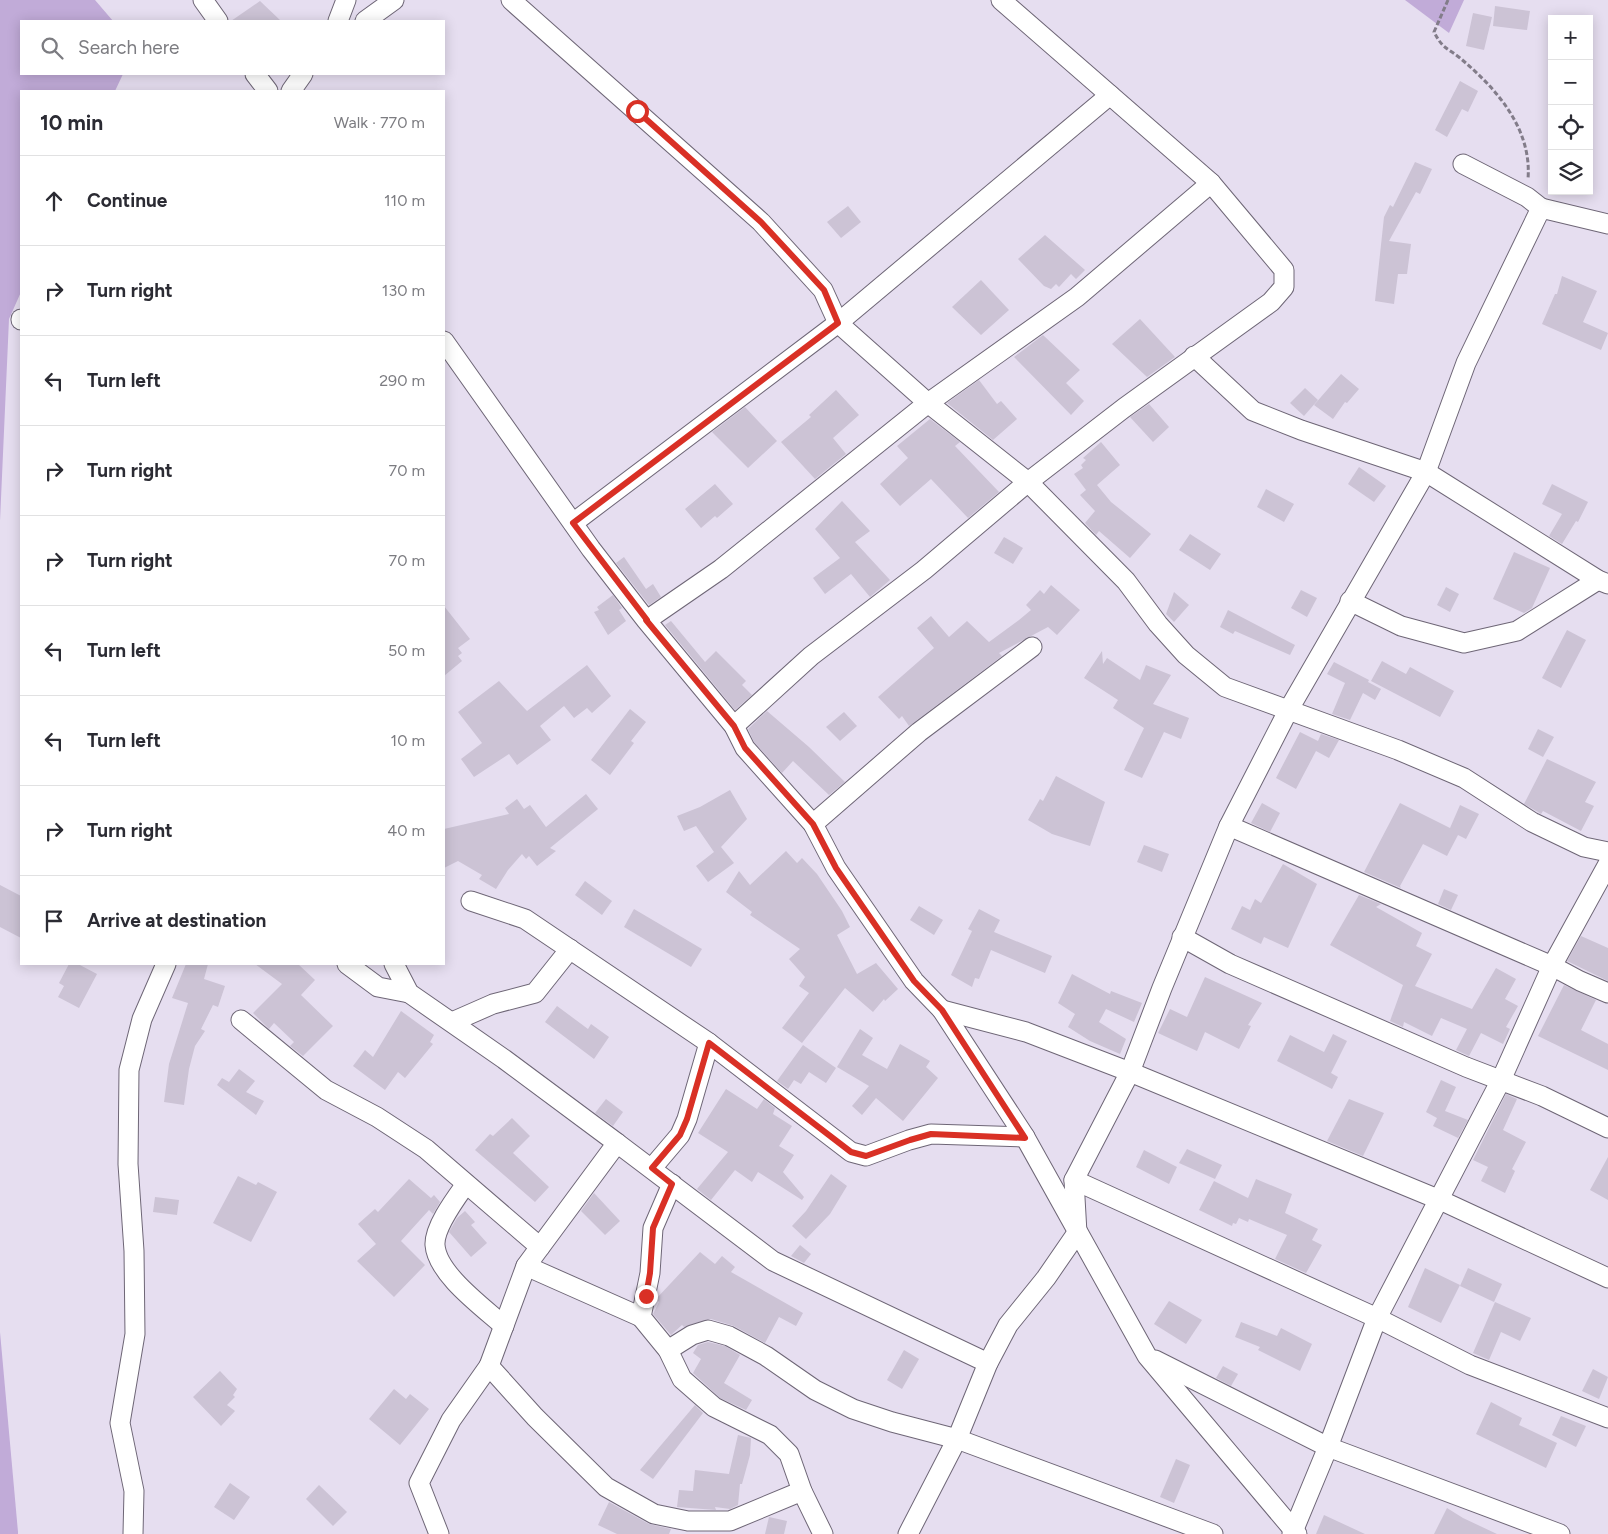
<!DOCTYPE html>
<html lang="en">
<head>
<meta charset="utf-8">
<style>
  :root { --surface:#fff; --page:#f2f2f3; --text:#2b2b33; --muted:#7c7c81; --line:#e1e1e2 }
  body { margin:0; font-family:Figtree,sans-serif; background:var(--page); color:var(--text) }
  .controls { position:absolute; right:15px; top:15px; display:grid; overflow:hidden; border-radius:0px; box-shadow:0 2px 12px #0003 }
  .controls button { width:45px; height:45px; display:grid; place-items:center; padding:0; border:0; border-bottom:1px solid var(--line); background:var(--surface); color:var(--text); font:25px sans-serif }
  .stop { position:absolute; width:15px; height:15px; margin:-11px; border:4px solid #d93025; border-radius:50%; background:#fff }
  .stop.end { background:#d93025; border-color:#fff; box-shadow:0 1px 5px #0008 }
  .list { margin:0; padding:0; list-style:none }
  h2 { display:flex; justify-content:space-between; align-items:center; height:65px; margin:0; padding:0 20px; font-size:21px }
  h2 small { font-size:16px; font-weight:400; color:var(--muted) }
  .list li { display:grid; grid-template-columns:32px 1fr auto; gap:15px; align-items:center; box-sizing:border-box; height:90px; padding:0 20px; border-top:1px solid var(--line) }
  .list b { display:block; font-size:19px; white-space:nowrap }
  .list em { font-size:16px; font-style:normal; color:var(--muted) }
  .icon { flex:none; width:28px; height:28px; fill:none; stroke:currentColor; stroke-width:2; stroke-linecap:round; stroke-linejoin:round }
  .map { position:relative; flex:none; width:1608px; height:1534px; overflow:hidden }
  .search { position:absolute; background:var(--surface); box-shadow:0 2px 12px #0003; left:20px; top:20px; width:425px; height:55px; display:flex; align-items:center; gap:12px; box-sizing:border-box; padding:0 18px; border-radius:0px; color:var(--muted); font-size:19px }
  .panel { position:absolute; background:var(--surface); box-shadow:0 2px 12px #0003; left:20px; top:90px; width:425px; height:875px; border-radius:0px }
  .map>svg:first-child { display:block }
  .green { fill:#c1abd8 }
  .building { fill:#ccc3d5 }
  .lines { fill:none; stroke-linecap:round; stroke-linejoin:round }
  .street-casing { stroke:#6e6676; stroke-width:21 }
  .path { stroke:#827c89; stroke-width:3; stroke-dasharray:5 2.5; stroke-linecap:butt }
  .street { stroke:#fff; stroke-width:19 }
  .route { stroke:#d93025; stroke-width:6 }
</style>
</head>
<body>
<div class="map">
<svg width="1608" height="1534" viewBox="0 0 1608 1534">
  <rect width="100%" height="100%" fill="#e6def0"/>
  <g class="green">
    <path d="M0,0H95L113,21H21V74H123L115,91H21V292L9,319L0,521Z"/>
    <path d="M1405,0H1464L1449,33Z"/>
    <path d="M0,1332L18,1532V1534H0Z"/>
  </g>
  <g class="building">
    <path d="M260,1L281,21H231Z"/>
    <path d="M1495,6L1530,11L1527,30L1493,26Z"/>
    <path d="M1473,13L1492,17L1484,50L1466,46Z"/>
    <path d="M1460,81L1478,91L1468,112L1462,109L1447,137L1435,130Z"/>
    <path d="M1415,162L1432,169L1420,194L1416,192L1389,241L1411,244L1407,274H1398L1394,304L1375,301L1384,217L1390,205L1393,207Z"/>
    <path d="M848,206L861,222L841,238L827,222Z"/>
    <path d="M1045,235L1085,270L1076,279L1071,274L1059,287L1056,284L1051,289L1044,286L1018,259Z"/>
    <path d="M1562,276L1597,291L1583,322L1608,333L1601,350L1542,324L1555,294H1557Z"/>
    <path d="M981,280L1009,310L981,335L952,307Z"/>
    <path d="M1140,319L1175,357L1147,377L1112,344Z"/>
    <path d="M1043,335L1080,370L1066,383L1084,401L1071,415L1014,357Z"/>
    <path d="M1341,374L1359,389L1347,403L1345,402L1333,419L1314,405Z"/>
    <path d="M979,380L997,404L1001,401L1017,419L993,440L947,403Z"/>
    <path d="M1305,388L1318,400L1304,416L1290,403Z"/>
    <path d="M836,390L859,415L833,438L846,454L815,479L781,442L811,417L809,415Z"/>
    <path d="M1149,404L1169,427L1153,442L1130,417Z"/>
    <path d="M745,407L777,441L748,468L712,432Z"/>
    <path d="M930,419L960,442L955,446L999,492L968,518L931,479L900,506L880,484L908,458L897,446Z"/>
    <path d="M1101,442L1120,465L1097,485L1111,502L1151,534L1130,558L1099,531L1096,535L1085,523L1095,511L1080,495L1086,490L1074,474L1083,468L1081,465L1086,460L1083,458Z"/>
    <path d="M1359,467L1386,486L1374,502L1348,484Z"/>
    <path d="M715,484L733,504L717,518L715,516L701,528L685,509Z"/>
    <path d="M1552,484L1588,502L1578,522L1576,521L1562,544L1549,536L1562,514L1542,504Z"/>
    <path d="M1266,489L1294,504L1284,522L1257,507Z"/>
    <path d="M842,501L870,531L855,542L890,580L870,597L851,574L825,594L813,578L840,558L815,529Z"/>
    <path d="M1190,534L1221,554L1210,570L1179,550Z"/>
    <path d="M1004,537L1023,548L1013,564L994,553Z"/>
    <path d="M1514,552L1550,568L1532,608L1524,613L1493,599Z"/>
    <path d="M624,557L646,589L653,584L661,597L649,605L616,563Z"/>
    <path d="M1051,585L1080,610L1057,635L1048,627L999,653L1002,656L909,726L902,716L899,719L878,697L934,648L917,628L931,616L949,637L967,621L989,642L1019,620L1031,610L1026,605L1040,590L1044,594Z"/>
    <path d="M1446,587L1459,594L1450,612L1437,605Z"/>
    <path d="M1301,590L1317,598L1307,617L1291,608Z"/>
    <path d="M1174,592L1189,605L1174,622L1166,614Z"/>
    <path d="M613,595L622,608L619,610L626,621L608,635L594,612L599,610L597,607Z"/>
    <path d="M444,606L470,639L458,648L462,653L458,656L462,661L444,676Z"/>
    <path d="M1228,610L1295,645L1290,655L1235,631L1233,634L1220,627Z"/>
    <path d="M671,621L705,662L716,651L746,681L742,685L752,695L735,710L665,625Z"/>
    <path d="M1567,630L1586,640L1561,688L1542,678Z"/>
    <path d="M1102,651L1103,664L1107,658L1140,680L1146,665L1171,675L1153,704L1189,718L1181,739L1164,732L1142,778L1124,770L1144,728L1113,708L1118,700L1084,678Z"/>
    <path d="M1382,661L1406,674L1410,667L1454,691L1440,717L1371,681Z"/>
    <path d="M1334,662L1369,680L1368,682L1381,689L1375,700L1363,693L1350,720L1332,714L1345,683L1327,674Z"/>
    <path d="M587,665L611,696L592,713L587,708L574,718L564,706L540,726L551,740L517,765L509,754L474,777L461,759L482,743L458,712L499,681L527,711Z"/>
    <path d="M630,709L646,722L631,741L634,743L610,775L591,760Z"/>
    <path d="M767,711L809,747L845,782L829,795L793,761L782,773L754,742L748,729Z"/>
    <path d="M844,712L857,726L840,741L826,727Z"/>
    <path d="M1538,729L1554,737L1543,757L1528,749Z"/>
    <path d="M1300,732L1318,741L1321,734L1339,740L1329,758L1316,751L1296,789L1276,778Z"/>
    <path d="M1547,759L1596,782L1585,802L1594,806L1581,831L1543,811L1541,814L1538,812L1524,804Z"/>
    <path d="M1056,776L1105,802L1090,846L1052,834L1028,820L1040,799L1043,801Z"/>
    <path d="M730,790L747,819L721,847L734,863L708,882L696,866L714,852L696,826L684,831L677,816L700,807Z"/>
    <path d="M586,794L598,809L550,848L556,851L537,866L529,856L526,859L522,854L508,870L496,889L479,879L482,875L458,861L444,868V829L509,814L505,808L517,799L524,809L530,805L546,827Z"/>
    <path d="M1262,803L1280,813L1270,832L1251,823Z"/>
    <path d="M1400,803L1450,828L1460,805L1479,814L1466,839L1458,835L1447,856L1423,844L1400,886L1401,888L1364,872Z"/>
    <path d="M1144,845L1169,854L1162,872L1137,862Z"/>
    <path d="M786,851L797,863L802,858L817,874L842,911L850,927L837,935L857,974L876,963L898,989L885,1001L884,999L873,1012L845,988L802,1043L782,1028L809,993L799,986L805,977L789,959L800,949L750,915L752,912L726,892L739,871L750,885Z"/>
    <path d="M1283,864L1317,884L1288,948L1264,937L1261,944L1231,929L1242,906L1250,910L1255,899L1261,903Z"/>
    <path d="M585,881L612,901L602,915L575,895Z"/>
    <path d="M0,885L21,896V938L0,927Z"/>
    <path d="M1444,889L1458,895L1451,910L1438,904Z"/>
    <path d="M1359,895L1381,904L1376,907L1422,933L1416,946L1432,954L1415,986L1472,1009L1496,968L1516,979L1505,999L1518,1006L1506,1027L1510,1029L1503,1044L1481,1033L1469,1056L1456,1050L1467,1029L1441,1018L1432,1036L1404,1022L1403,1027L1390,1021L1403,985L1330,945Z"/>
    <path d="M919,906L943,920L934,935L910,920Z"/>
    <path d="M634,909L702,949L691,967L624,927Z"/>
    <path d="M979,909L1000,920L994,932L1052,956L1045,973L991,950L979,979L975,978L972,987L951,975L972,931L968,929Z"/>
    <path d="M1581,936L1608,948V981L1567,961Z"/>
    <path d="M69,964H78L97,974L79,1008L58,997L64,986L59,983Z"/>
    <path d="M186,964H208L204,979L225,986L218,1007L213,1005L201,1029L205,1031L195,1046L189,1069L184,1105L164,1102L169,1064L188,1003L172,998Z"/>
    <path d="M255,964H298L315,980L301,995L333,1026L303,1056L290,1046L294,1042L274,1023L269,1029L253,1013L282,984Z"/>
    <path d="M1072,974L1110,994L1111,991L1142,1003L1134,1022L1106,1009L1099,1022L1126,1039L1120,1054L1090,1041L1068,1027L1075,1014L1058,1003Z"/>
    <path d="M1205,977L1262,1003L1248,1025L1251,1026L1239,1049L1205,1032L1197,1051L1158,1033L1170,1009L1187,1017Z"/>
    <path d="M1564,985L1596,1000L1581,1030L1608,1044V1070L1538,1036Z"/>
    <path d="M557,1006L588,1029L591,1024L609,1037L594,1059L545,1022Z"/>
    <path d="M401,1011L434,1035L430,1042L433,1044L405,1078L398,1072L385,1090L353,1066L365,1050L373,1057Z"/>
    <path d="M860,1029L873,1038L862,1055L887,1069L900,1044L930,1061L926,1067L938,1078L903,1121L876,1098L862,1115L852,1106L869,1086L837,1067Z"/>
    <path d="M1333,1034L1347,1041L1331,1073L1338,1077L1332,1089L1277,1061L1290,1035L1324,1052Z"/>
    <path d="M803,1045L836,1068L826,1083L809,1072L801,1084L794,1080L788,1089L777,1081Z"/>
    <path d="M239,1069L255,1081L246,1092L264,1101L256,1115L217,1085L222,1078L229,1082Z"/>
    <path d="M1441,1080L1456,1087L1445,1111L1468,1120L1458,1138L1433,1126L1437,1118L1426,1112Z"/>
    <path d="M726,1089L757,1109L764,1099L775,1108L773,1114L792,1126L779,1146L794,1155L783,1172L804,1197L802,1200L758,1172L752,1182L735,1170L711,1200L697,1189L728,1152L698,1133Z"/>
    <path d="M1506,1094L1517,1099L1503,1130L1526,1142L1512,1169L1515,1171L1505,1193L1481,1181L1488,1167L1473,1160Z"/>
    <path d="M606,1099L623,1112L613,1126L595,1113Z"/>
    <path d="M1349,1099L1384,1113L1363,1156L1327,1141Z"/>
    <path d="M512,1118L530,1136L513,1153L549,1187L535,1202L475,1150L490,1134L493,1136Z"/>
    <path d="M1187,1149L1222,1165L1215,1179L1179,1163Z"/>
    <path d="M1144,1150L1177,1167L1169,1184L1136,1167Z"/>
    <path d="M1608,1157V1200L1590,1190Z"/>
    <path d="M831,1174L847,1186L830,1214L806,1239L792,1226L806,1211Z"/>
    <path d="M238,1176L256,1185L258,1182L277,1192L251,1242L213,1223Z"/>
    <path d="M409,1179L431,1198L434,1195L440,1202L433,1214L429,1210L401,1241L425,1265L394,1297L357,1261L376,1244L358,1224L375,1209L378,1212Z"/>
    <path d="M1256,1179L1292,1194L1285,1213L1318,1229L1312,1240L1322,1245L1306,1273L1275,1259L1287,1235L1249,1219L1248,1222L1239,1218L1236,1224L1233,1223L1232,1226L1199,1210L1214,1181L1248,1198Z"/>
    <path d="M594,1193L620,1221L605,1235L581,1211Z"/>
    <path d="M155,1197L179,1200L177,1215L153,1212Z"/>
    <path d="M465,1211L475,1222L471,1225L487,1243L471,1257L449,1232L457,1218Z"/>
    <path d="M800,1245L811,1254L804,1263L791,1256Z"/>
    <path d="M700,1252L715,1264L722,1256L735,1267L731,1272L803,1313L796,1326L779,1317L765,1343L734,1326L711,1319L684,1327L682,1325L671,1335L653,1314L659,1302L656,1299Z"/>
    <path d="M1425,1268L1460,1285L1441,1323L1408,1307Z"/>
    <path d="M1468,1268L1502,1284L1494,1302L1460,1286Z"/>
    <path d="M1169,1301L1202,1320L1186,1344L1154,1324Z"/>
    <path d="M1495,1302L1531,1318L1520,1341L1501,1332L1489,1360L1473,1353Z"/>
    <path d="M1241,1322L1277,1336L1281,1328L1312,1344L1300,1371L1258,1350L1260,1347L1235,1337Z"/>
    <path d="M708,1342L725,1346L740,1355L724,1383L752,1400L746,1410L720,1398L693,1373L701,1359L693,1353L698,1345Z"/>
    <path d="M904,1350L919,1359L902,1389L887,1380Z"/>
    <path d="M1223,1366L1238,1374L1231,1386L1216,1378Z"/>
    <path d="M1593,1369L1608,1377L1599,1399L1582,1391Z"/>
    <path d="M220,1371L237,1389L233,1395L235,1397L227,1405L235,1411L221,1426L193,1397Z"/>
    <path d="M394,1389L406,1399L410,1394L429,1409L400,1445L369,1419Z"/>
    <path d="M1491,1402L1522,1418L1519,1425L1557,1443L1546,1468L1476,1434Z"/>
    <path d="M695,1405L703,1413L653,1479L640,1470Z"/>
    <path d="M1561,1416L1586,1426L1576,1447L1552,1435Z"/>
    <path d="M738,1435L751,1438L750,1455L742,1484H740L738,1505L730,1509L715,1507L716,1510L677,1507L679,1490L693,1491L695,1470L729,1474Z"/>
    <path d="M1176,1459L1190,1465L1174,1503L1160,1497Z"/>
    <path d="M230,1483L250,1497L234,1520L214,1507Z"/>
    <path d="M319,1485L347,1512L333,1526L306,1499Z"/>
    <path d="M609,1502L649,1524L671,1529L669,1534H617L598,1525Z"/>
    <path d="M1447,1508L1463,1518L1497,1534H1434Z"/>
    <path d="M1324,1515L1365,1534H1316Z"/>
    <path d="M769,1517L787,1521L784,1534H765Z"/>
  </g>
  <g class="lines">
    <g class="street-casing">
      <g id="street">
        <path d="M203,0L218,21"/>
        <path d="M511,0L761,222L823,290L838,323L928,403L1028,482L1126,581L1158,624L1186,655L1225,687L1398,750L1464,778L1532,822L1584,847L1608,852"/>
        <path d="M338,21L346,0"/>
        <path d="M365,21L394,0"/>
        <path d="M255,74L268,91"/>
        <path d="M291,91L303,74"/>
        <path d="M1463,164L1527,197L1541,208"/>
        <path d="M21,319V320"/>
        <path d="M444,341L591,549L646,620L734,726L745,748L813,824L836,868L914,981L942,1010L1025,1137L1147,1356L1297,1534"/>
        <path d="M1194,356L1253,411L1301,430L1426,472L1598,580L1608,584"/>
        <path d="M573,523L838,323L1110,95"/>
        <path d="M1350,601L1401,626L1464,643L1517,631L1598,580"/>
        <path d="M647,620L721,569L928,403L1077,297L1211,183"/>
        <path d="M734,726L811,656L924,570L1028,482L1124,408L1271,302L1284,287V270L1211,183L1001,0"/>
        <path d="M813,824L919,732L1032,647"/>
        <path d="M1229,826L1552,966L1580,981L1608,993"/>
        <path d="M471,901L525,919L709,1043"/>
        <path d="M1182,937L1230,964L1466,1067L1542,1096L1608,1128"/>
        <path d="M347,964L378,987L409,993"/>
        <path d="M394,964L409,993L504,1059L617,1143L526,1266L489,1366L535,1417L606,1487L654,1514L688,1521H730L802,1491"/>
        <path d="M942,1010L1026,1032L1130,1072L1440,1200L1608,1278"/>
        <path d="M241,1020L326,1090L377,1117L426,1149L540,1247"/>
        <path d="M452,1022L493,1004L535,993L570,949"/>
        <path d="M617,1143L773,1261L988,1363"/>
        <path d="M652,1168L680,1135L687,1119L709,1043L851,1152L866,1156L909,1140L931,1134L1025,1137"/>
        <path d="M1074,1180L1377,1318L1470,1365L1608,1418"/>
        <path d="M466,1184C456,1198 434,1227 435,1245C437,1274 483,1307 504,1326"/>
        <path d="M672,1184L653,1228L650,1273L641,1317L668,1350L682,1379L714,1407L770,1435L789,1454L802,1491L823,1534"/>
        <path d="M526,1266L641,1317"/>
        <path d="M668,1350L692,1335L708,1330L729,1336L766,1356L815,1390L853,1409L892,1422L957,1439L1213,1534"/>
        <path d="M1155,1360L1328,1447L1560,1534"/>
        <path d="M133,1534L134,1491L120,1423L135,1334L134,1251L128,1164L129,1070L142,1019L166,964"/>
        <path d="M439,1534L419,1483L451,1420L489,1366"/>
        <path d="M908,1534L957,1439L988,1363L1008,1325L1046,1278L1077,1233L1074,1180L1130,1072L1162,988L1229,826L1289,709L1426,472L1466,363L1541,208L1608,224"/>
        <path d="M1292,1534L1328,1447L1377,1318L1501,1080L1552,966L1608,864"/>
      </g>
    </g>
    <path class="path" d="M1448,0L1434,32C1443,49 1446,47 1460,58C1497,89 1532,129 1528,179"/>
    <use href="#street" class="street"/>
  </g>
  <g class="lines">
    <path class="route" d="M637,111L761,222L824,290L838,323L573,523L647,620H646L734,726L745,748L813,824L836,868L914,981L942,1010L1025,1138L931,1134L910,1140L866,1156L851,1152L709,1043L687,1119L680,1135L652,1168L672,1184L653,1228L650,1273L646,1296"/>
  </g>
</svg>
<div class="controls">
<button>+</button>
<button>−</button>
<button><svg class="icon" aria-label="locate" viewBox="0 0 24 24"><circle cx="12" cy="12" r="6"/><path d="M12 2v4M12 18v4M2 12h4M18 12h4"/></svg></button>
<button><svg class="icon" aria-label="layers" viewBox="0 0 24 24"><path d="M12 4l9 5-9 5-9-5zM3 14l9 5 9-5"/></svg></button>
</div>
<div class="stop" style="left:637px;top:111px"></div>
<div class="stop end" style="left:646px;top:1296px"></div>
<div class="search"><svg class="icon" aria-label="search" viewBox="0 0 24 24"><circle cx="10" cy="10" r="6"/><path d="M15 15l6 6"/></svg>Search here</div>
<section class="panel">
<h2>10 min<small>Walk · 770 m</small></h2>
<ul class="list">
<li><svg class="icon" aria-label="ahead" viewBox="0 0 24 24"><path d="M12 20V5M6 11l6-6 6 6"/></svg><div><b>Continue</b></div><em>110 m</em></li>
<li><svg class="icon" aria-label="right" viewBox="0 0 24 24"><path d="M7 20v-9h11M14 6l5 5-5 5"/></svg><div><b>Turn right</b></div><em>130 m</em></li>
<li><svg class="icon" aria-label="left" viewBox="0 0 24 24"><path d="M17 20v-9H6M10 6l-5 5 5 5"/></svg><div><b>Turn left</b></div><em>290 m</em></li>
<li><svg class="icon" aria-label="right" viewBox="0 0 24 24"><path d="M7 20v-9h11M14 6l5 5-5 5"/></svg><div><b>Turn right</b></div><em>70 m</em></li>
<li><svg class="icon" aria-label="right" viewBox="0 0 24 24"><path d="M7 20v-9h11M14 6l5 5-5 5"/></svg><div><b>Turn right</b></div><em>70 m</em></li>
<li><svg class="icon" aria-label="left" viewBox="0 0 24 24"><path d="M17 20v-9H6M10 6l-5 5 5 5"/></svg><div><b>Turn left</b></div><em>50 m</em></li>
<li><svg class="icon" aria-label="left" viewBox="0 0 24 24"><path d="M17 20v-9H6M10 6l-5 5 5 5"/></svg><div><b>Turn left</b></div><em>10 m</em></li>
<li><svg class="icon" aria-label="right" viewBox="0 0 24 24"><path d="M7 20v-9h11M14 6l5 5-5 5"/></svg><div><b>Turn right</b></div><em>40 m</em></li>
<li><svg class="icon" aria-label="arrive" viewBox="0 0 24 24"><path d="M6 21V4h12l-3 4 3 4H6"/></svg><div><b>Arrive at destination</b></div></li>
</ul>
</section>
</div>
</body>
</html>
